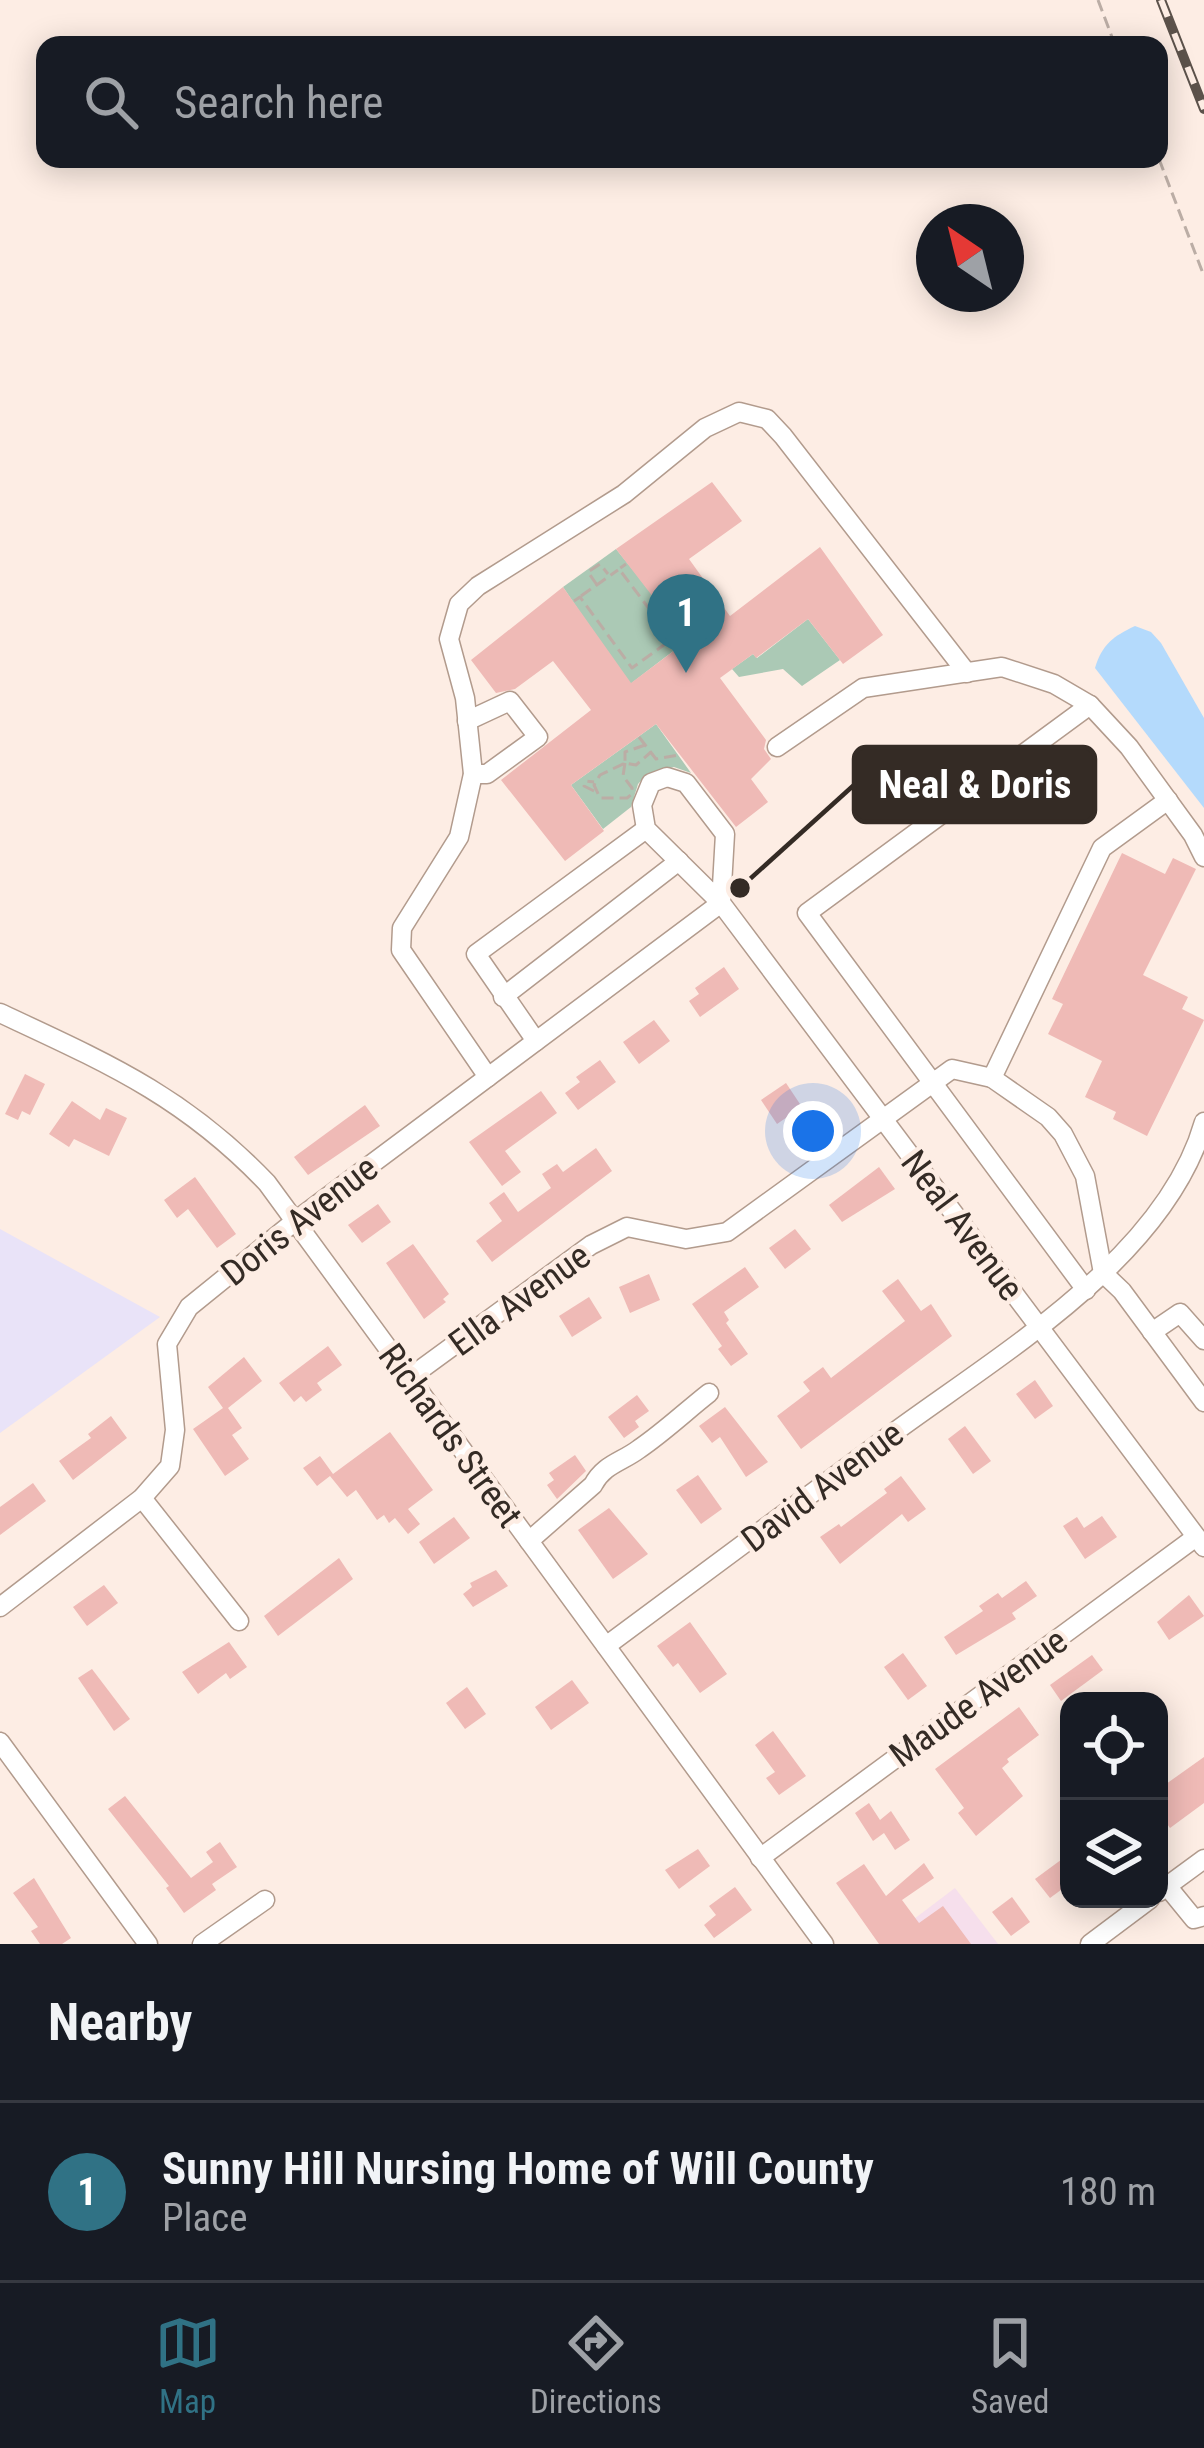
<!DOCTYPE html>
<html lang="en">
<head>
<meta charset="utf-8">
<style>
  :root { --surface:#171b24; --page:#242831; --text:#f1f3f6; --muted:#9ea1a6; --line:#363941; --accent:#307285 }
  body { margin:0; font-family:"Roboto Condensed",sans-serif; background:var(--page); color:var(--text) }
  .controls { position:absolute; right:36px; bottom:36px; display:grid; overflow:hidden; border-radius:24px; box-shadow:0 6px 30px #0003 }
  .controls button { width:108px; height:108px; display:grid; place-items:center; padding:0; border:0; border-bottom:3px solid var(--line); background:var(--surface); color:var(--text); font:60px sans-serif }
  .compass { position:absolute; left:916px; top:204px; width:108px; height:108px; border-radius:50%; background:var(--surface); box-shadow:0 6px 30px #0003; rotate:325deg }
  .you { position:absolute; left:813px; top:1131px; width:42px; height:42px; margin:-30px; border:9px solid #fff; border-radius:50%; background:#1a73e8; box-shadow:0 0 0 18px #1a73e833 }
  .badge { display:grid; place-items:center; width:78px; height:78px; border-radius:50%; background:var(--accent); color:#fff; font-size:39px; font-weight:700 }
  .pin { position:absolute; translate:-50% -99px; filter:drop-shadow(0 3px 6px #0008) }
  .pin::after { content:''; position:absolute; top:63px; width:42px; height:36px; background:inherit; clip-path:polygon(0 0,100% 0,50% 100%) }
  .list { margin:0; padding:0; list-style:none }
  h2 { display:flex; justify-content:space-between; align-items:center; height:156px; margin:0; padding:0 48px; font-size:51px }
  h2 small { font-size:39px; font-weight:400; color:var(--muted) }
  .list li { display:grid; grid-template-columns:78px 1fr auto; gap:36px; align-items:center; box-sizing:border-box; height:180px; padding:0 48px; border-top:3px solid var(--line) }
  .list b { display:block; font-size:45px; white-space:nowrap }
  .list p { margin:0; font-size:39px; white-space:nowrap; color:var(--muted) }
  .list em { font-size:39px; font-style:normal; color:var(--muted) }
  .icon { flex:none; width:66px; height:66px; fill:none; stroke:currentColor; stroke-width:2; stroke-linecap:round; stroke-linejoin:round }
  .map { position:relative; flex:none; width:1204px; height:1944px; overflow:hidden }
  .search { position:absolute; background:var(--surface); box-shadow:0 6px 30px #0003; left:36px; right:36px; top:36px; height:132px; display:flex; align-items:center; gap:30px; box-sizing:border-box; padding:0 42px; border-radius:24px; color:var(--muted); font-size:45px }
  .sheet { height:336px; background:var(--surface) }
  nav { display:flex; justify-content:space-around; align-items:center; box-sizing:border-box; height:168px; border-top:3px solid var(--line); background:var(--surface); font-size:33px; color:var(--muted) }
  nav a { display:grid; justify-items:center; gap:6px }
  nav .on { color:var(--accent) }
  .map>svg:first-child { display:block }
  .commercial { fill:#f6dfec }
  .industrial { fill:#e9e3f8 }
  .green { fill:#abc9b5 }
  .water { fill:#b4dafc }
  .building { fill:#efbab6 }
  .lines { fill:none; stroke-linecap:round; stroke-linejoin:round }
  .minor-casing { stroke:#b29b8d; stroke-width:21 }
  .path { stroke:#bbada5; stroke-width:3; stroke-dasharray:12 6; stroke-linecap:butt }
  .minor { stroke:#fff; stroke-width:18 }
  .rail-casing { stroke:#5c524b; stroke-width:10 }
  .rail { stroke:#fdede4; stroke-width:6; stroke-dasharray:18; stroke-linecap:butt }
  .labels { text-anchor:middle; stroke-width:9; stroke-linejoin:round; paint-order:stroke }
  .street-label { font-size:36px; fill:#342b25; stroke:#fdede4 }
  .leader { fill:none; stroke:#342b25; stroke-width:4.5 }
  .callout-dot { fill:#342b25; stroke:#fdede4; stroke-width:4.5 }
  .callout { fill:#342b25; stroke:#342b25; stroke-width:4.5 }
  .callout-label { font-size:39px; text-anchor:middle; font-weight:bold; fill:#fff }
</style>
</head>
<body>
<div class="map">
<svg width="1204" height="1944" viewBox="0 0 1204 1944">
  <rect width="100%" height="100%" fill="#fdede4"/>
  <path class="commercial" d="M955,1888L998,1944H881Z"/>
  <path class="industrial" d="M0,1229L160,1317L0,1433Z"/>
  <g class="green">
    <path d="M616,549L689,639L629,685L563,587Z"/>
    <path d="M808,619L840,660L802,686L783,669L739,677L732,669L753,654L757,658Z"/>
    <path d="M656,724L691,773L674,767L647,774L638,784L631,807L603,829L571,785Z"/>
  </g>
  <path class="water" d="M1135,626L1151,632L1161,643L1204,718V808L1095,668C1102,644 1114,636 1135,626Z"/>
  <g class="building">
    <path d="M712,482L742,521L689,559L730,616L820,547L883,635L843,664L808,619L756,658L753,654L720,678L766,740L764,749L771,759L751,779L768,802L736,827L656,724L571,785L604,831L565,861L501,780L591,710L553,661L515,689L496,693L471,660L563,587L631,683L687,641L616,549Z"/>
    <path d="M1122,853L1165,874L1173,858L1196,869L1143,975L1188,997L1182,1009L1204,1020L1147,1136L1113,1119L1116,1112L1085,1097L1102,1061L1048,1034L1063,1004L1052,999Z"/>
    <path d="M724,967L739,989L700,1017L689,1001L699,994L695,988Z"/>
    <path d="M654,1020L670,1041L639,1064L623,1042Z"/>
    <path d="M600,1060L616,1082L578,1110L565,1093L580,1082L576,1077Z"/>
    <path d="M25,1074L45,1084L30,1115L22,1111L18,1120L5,1114Z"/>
    <path d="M786,1083L802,1107L777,1124L761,1100Z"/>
    <path d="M541,1091L557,1113L505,1151L521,1172L502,1186L469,1142Z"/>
    <path d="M72,1101L100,1120L106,1108L127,1118L109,1156L74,1139L69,1147L49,1134Z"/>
    <path d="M365,1105L380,1126L308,1175L294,1157Z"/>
    <path d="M596,1148L612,1171L492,1262L476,1241L502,1221L489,1203L504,1192L518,1212L551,1188L542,1174L557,1164L563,1172Z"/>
    <path d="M879,1167L895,1189L842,1222L829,1205Z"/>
    <path d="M195,1177L236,1234L217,1248L188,1209L177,1218L164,1200Z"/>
    <path d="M378,1204L391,1222L362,1243L348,1225Z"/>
    <path d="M795,1229L811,1249L785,1269L769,1248Z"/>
    <path d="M413,1244L449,1294L443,1299L446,1302L424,1319L386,1263Z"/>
    <path d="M745,1267L759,1287L724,1312L729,1320L726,1323L748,1354L731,1366L718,1349L722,1346L692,1304Z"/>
    <path d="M649,1274L660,1300L630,1313L619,1287Z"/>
    <path d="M898,1279L921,1311L931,1304L952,1336L801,1449L777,1416L810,1391L803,1382L823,1367L831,1378L905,1321L882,1291Z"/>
    <path d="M589,1297L602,1318L572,1337L559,1316Z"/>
    <path d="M328,1346L342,1365L317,1383L322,1390L306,1402L301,1396L294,1402L279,1383Z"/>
    <path d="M244,1357L262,1381L228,1408L242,1428L232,1435L249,1459L225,1476L193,1429L223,1408L208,1387Z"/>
    <path d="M1035,1380L1053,1406L1035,1419L1016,1394Z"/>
    <path d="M637,1395L649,1411L635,1421L639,1427L624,1438L608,1417Z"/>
    <path d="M725,1407L768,1462L746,1477L720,1437L712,1443L699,1426Z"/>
    <path d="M111,1416L127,1438L73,1480L59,1461L91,1438L88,1434Z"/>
    <path d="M965,1426L991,1461L973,1474L948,1439Z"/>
    <path d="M390,1432L433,1490L408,1509L420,1524L408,1534L395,1518L389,1523L384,1515L377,1520L356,1490L347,1497L330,1476L317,1486L303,1468L320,1456L333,1474Z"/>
    <path d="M575,1455L586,1471L557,1499L547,1485L554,1480L549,1473Z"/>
    <path d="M698,1475L722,1509L701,1524L676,1490Z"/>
    <path d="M901,1476L926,1509L908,1522L902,1514L840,1564L820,1537L839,1524L841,1527L887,1493L884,1489Z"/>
    <path d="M33,1483L46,1501L0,1535V1507Z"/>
    <path d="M609,1508L648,1554L613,1579L578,1530Z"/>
    <path d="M1102,1516L1117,1537L1085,1559L1063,1526L1077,1517L1084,1528Z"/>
    <path d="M454,1517L470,1538L434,1564L419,1542Z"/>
    <path d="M339,1558L353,1579L278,1636L264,1616Z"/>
    <path d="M496,1570L508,1586L473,1607L463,1594L472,1587L470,1583Z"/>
    <path d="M1026,1581L1037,1596L1012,1613L1016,1619L956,1655L944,1637L983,1611L979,1606L998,1593L1002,1598Z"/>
    <path d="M104,1585L118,1603L87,1626L73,1607Z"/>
    <path d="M1189,1595L1204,1616L1169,1640L1157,1622Z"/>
    <path d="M690,1622L727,1674L700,1693L678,1663L673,1667L657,1646Z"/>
    <path d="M229,1642L247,1667L230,1679L226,1673L198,1694L182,1672Z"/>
    <path d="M903,1653L927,1686L908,1700L884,1667Z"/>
    <path d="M1092,1655L1103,1670L1061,1701L1050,1685Z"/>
    <path d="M92,1669L130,1719L114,1731L78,1678Z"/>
    <path d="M572,1680L589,1703L551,1730L535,1707Z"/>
    <path d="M467,1687L486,1714L465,1729L446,1703Z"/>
    <path d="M1019,1707L1039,1735L1007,1759L1009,1762L1002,1768L1023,1796L976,1836L958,1813L964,1808L935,1769Z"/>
    <path d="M773,1731L806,1776L779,1795L766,1778L775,1772L755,1745Z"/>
    <path d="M1204,1757V1803L1170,1828L1159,1813V1789Z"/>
    <path d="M125,1796L191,1878L213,1862L206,1852L220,1842L237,1867L212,1884L216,1890L184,1913L166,1888L169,1886L108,1809Z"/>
    <path d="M869,1803L880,1820L891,1811L910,1840L895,1850L884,1833L873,1841L855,1813Z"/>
    <path d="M698,1849L710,1866L679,1889L665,1870Z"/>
    <path d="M1069,1854V1884L1050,1898L1035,1879Z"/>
    <path d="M924,1863L934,1878L902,1900L919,1923L943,1906L971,1944H879L836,1883L864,1864L886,1896Z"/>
    <path d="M34,1878L71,1938L62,1944H40L31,1931L38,1927L13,1893Z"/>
    <path d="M735,1887L752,1910L714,1938L704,1925L716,1915L709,1906Z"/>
    <path d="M1012,1897L1030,1922L1011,1936L992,1912Z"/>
  </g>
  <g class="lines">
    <g class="minor-casing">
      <g id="minor">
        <path d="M467,721L510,701L538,737L487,774H473"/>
        <path d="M777,747L863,688L1002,667L1054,684L1090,705L1129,747L1193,835L1204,857"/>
        <path d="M1168,800L1102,848L992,1078L1048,1117L1063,1134L1085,1176L1103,1273L1122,1291L1204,1402"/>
        <path d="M721,903L725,834L686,783L667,777L651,783L642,805L646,829L721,903L1204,1547"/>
        <path d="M503,997L679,861"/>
        <path d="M0,1013C107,1063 184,1096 267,1183L824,1944"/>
        <path d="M536,1041L476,954L646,829"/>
        <path d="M488,1077L401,950L402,928L459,837L473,774L465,698L449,639L459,604L478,586L624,494L705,428L739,412L767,419L783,436L967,673"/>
        <path d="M1086,1290L807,913L1090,705"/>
        <path d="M1152,1332L1180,1313L1204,1340"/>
        <path d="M409,1378L591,1245L627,1227L686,1239L727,1232L952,1069L992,1078"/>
        <path d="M142,1498L239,1621"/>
        <path d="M529,1541L593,1485C604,1464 622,1462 639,1449C664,1432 686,1411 709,1393"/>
        <path d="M0,1607L142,1498L170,1466L175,1430L167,1344L189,1307L294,1222L721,903"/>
        <path d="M606,1646C699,1577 792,1508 885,1439C995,1357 1165,1260 1204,1122"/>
        <path d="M0,1742L148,1944"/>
        <path d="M760,1858L1196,1537"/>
        <path d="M1167,1886L1194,1919L1204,1916"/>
        <path d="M1159,1892L1204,1859"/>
        <path d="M202,1944L265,1900"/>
        <path d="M1090,1944L1150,1899"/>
      </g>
    </g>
    <g class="path">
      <path d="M1098,0L1115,45"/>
      <path d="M1159,159L1204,276"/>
      <path d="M597,585L588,572L600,564L608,574"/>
      <path d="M581,596L618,570"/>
      <path d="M574,601L580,597L632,668L672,639L619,569L626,564"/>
      <path d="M639,737L656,759L679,755"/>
      <path d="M645,745L625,752V763L636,765L651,752"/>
      <path d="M625,763L623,776L632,788V794L627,798H600L594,785L600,775Z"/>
      <path d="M594,791L584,786L586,781L594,782"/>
    </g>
    <use href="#minor" class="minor"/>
    <g class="rail-casing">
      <path id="rail" d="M1161,0L1204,109"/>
    </g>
    <use href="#rail" class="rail"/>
  </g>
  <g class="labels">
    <g class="street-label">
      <text transform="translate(299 1220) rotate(-38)" y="13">Doris Avenue</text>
      <text transform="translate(963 1225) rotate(53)" y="13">Neal Avenue</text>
      <text transform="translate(519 1299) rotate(-36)" y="13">Ella Avenue</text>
      <text transform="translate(451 1435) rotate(54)" y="13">Richards Street</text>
      <text transform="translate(822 1486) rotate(-37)" y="13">David Avenue</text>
      <text transform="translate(978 1697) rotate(-36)" y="13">Maude Avenue</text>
    </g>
  </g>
  <path class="leader" d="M740 888L854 785"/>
  <circle class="callout-dot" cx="740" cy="888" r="12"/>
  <rect class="callout" x="854" y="747" width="241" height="75" rx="12"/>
  <g class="callout-label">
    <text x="975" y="798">Neal &amp; Doris</text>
  </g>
</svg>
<div class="controls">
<button><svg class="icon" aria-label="locate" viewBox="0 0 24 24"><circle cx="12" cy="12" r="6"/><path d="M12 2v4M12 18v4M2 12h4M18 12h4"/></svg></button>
<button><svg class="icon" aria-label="layers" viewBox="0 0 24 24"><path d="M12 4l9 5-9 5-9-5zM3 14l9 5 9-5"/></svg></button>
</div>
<svg class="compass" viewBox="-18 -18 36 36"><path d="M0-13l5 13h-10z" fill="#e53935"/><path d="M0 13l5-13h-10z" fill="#9ea1a6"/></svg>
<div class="you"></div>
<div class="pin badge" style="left:686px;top:673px">1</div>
<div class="search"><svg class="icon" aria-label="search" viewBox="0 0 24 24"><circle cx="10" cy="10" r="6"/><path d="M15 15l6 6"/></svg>Search here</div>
</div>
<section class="sheet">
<h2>Nearby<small></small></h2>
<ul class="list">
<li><span class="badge">1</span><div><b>Sunny Hill Nursing Home of Will County</b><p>Place</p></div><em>180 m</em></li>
</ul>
</section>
<nav>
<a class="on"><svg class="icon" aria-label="map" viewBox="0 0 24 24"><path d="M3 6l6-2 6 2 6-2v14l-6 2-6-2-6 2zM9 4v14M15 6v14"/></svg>Map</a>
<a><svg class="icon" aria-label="directions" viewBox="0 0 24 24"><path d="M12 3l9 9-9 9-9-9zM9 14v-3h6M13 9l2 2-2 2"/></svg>Directions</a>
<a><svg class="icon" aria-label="saved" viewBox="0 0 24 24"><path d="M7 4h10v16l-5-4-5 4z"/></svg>Saved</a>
</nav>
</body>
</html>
